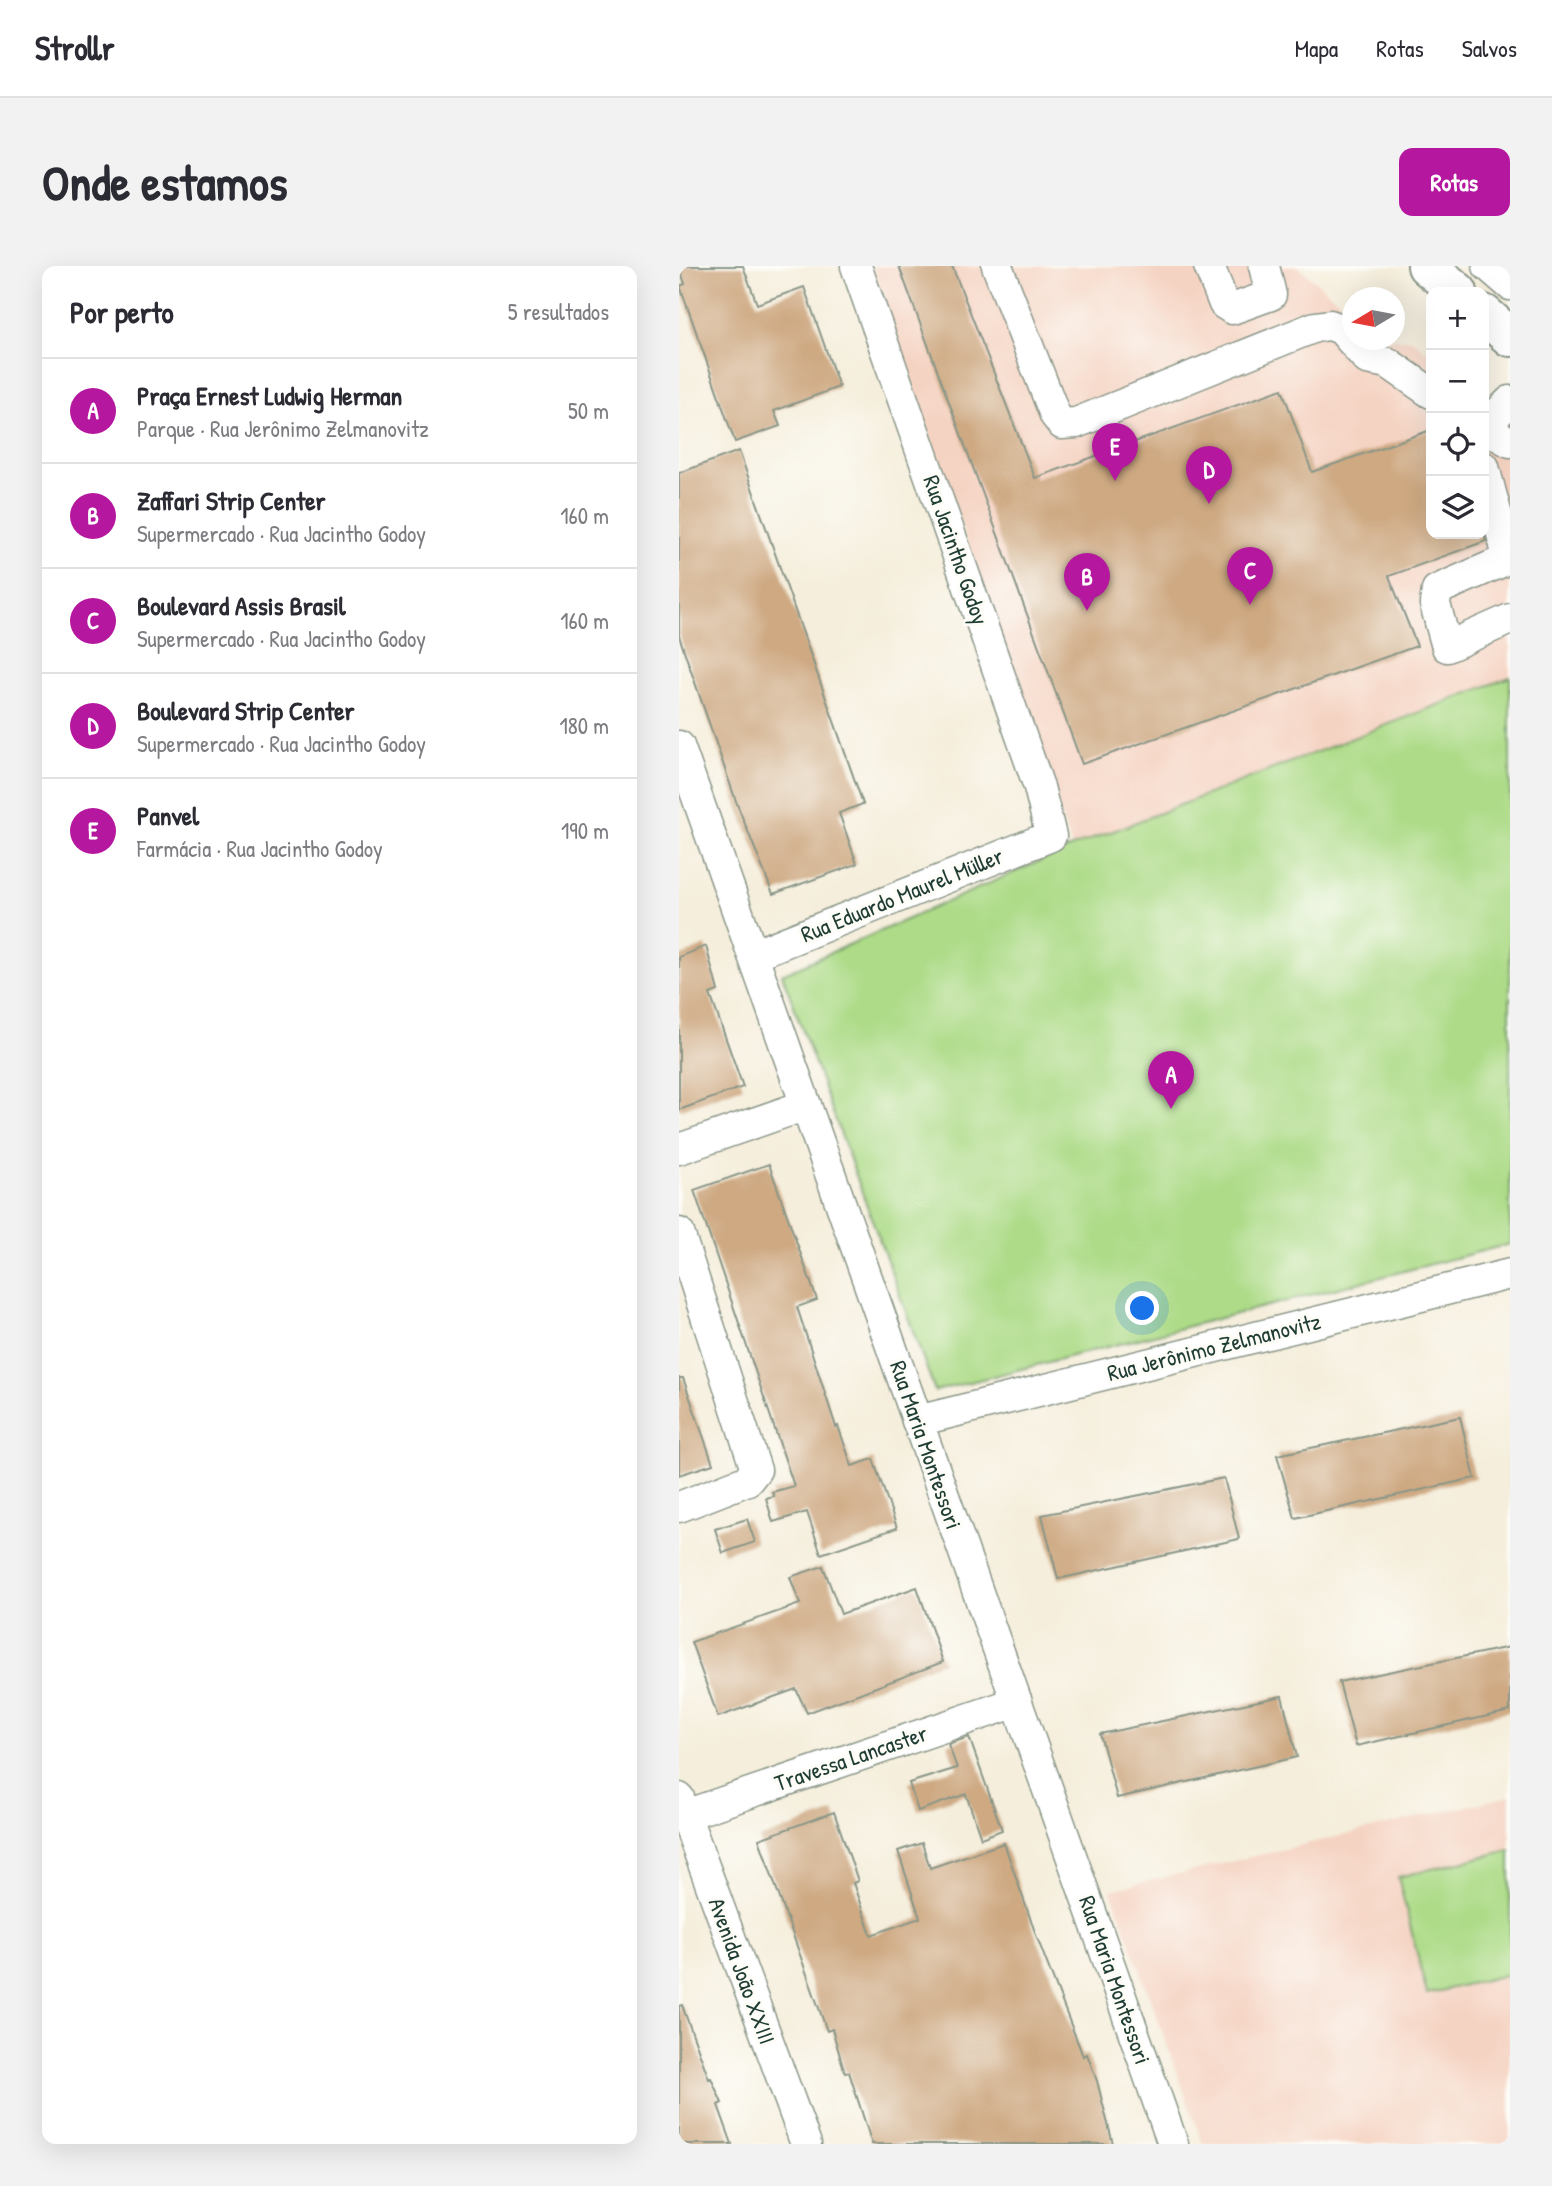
<!DOCTYPE html>
<html lang="pt">
<head>
<meta charset="utf-8">
<style>
  :root { --surface:#fff; --page:#f2f2f3; --text:#2b2b33; --muted:#7c7c81; --line:#e1e1e2; --accent:#b5179e }
  body { margin:0; font-family:"Patrick Hand",sans-serif; background:var(--page); color:var(--text) }
  .controls { position:absolute; right:21px; top:21px; display:grid; overflow:hidden; border-radius:14px; box-shadow:0 7px 28px #0002 }
  .controls button { width:63px; height:63px; display:grid; place-items:center; padding:0; border:0; border-bottom:2px solid var(--line); background:var(--surface); color:var(--text); font:35px sans-serif }
  .compass { position:absolute; left:663px; top:21px; width:63px; height:63px; border-radius:50%; background:var(--surface); box-shadow:0 7px 28px #0002; rotate:260deg }
  .you { position:absolute; left:464px; top:1043px; width:24px; height:24px; margin:-18px; border:5px solid #fff; border-radius:50%; background:#1a73e8; box-shadow:0 0 0 10px #1a73e833 }
  .badge { display:grid; place-items:center; width:46px; height:46px; border-radius:50%; background:var(--accent); color:#fff; font-size:23px; font-weight:700 }
  .pin { position:absolute; translate:-50% -58px; filter:drop-shadow(0 2px 4px #0008) }
  .pin::after { content:''; position:absolute; top:37px; width:24px; height:21px; background:inherit; clip-path:polygon(0 0,100% 0,50% 100%) }
  .list { margin:0; padding:0; list-style:none }
  h2 { display:flex; justify-content:space-between; align-items:center; height:91px; margin:0; padding:0 28px; font-size:30px }
  h2 small { font-size:23px; font-weight:400; color:var(--muted) }
  .list li { display:grid; grid-template-columns:46px 1fr auto; gap:21px; align-items:center; box-sizing:border-box; height:105px; padding:0 28px; border-top:2px solid var(--line) }
  .list b { display:block; font-size:26px; white-space:nowrap }
  .list p { margin:0; font-size:23px; white-space:nowrap; color:var(--muted) }
  .list em { font-size:23px; font-style:normal; color:var(--muted) }
  .icon { flex:none; width:38px; height:38px; fill:none; stroke:currentColor; stroke-width:2; stroke-linecap:round; stroke-linejoin:round }
  .map { position:relative; flex:none; width:831px; height:1878px; overflow:hidden; border-radius:14px }
  header { display:flex; align-items:center; gap:42px; box-sizing:border-box; height:98px; padding:0 35px; background:var(--surface); border-bottom:2px solid var(--line) }
  header strong { font-size:33px }
  nav { display:flex; gap:38px; margin-inline-start:auto; font-size:24px }
  .intro { display:flex; align-items:center; justify-content:space-between; box-sizing:border-box; height:168px; padding:0 42px }
  h1 { margin:0; font-size:49px }
  .button { padding:18px 32px; border-radius:14px; background:var(--accent); color:#fff; font-size:24px; font-weight:700 }
  main { display:flex; gap:42px; padding:0 42px }
  aside { flex:1; background:var(--surface); border-radius:14px; box-shadow:0 7px 28px #0002 }
  .map>svg:first-child { display:block }
  .built { fill:#f5d3c2 }
  .green { fill:#addb88; stroke:#668c5e; stroke-width:2 }
  .building { fill:#cea982 }
  .lines { fill:none; stroke-linecap:round; stroke-linejoin:round }
  .minor-casing { stroke:#8a9688; stroke-width:33 }
  .major-casing { stroke:#8a9688; stroke-width:42 }
  .minor { stroke:#fff; stroke-width:30 }
  .major { stroke:#fff; stroke-width:38 }
  .labels { text-anchor:middle; stroke-width:6; stroke-linejoin:round; paint-order:stroke }
  .street-label { font-size:23px; fill:#1f3d34; stroke:#fdfcf7 }
</style>
</head>
<body>
<header>
<strong>Strollr</strong>
<nav><a>Mapa</a><a>Rotas</a><a>Salvos</a></nav>
</header>
<div class="intro"><h1>Onde estamos</h1><a class="button">Rotas</a></div>
<main>
<aside>
<h2>Por perto<small>5 resultados</small></h2>
<ul class="list">
<li><span class="badge">A</span><div><b>Praça Ernest Ludwig Herman</b><p>Parque · Rua Jerônimo Zelmanovitz</p></div><em>50 m</em></li>
<li><span class="badge">B</span><div><b>Zaffari Strip Center</b><p>Supermercado · Rua Jacintho Godoy</p></div><em>160 m</em></li>
<li><span class="badge">C</span><div><b>Boulevard Assis Brasil</b><p>Supermercado · Rua Jacintho Godoy</p></div><em>160 m</em></li>
<li><span class="badge">D</span><div><b>Boulevard Strip Center</b><p>Supermercado · Rua Jacintho Godoy</p></div><em>180 m</em></li>
<li><span class="badge">E</span><div><b>Panvel</b><p>Farmácia · Rua Jacintho Godoy</p></div><em>190 m</em></li>
</ul>
</aside>
<div class="map">
<svg width="831" height="1878" viewBox="0 0 831 1878">
  <rect width="100%" height="100%" fill="#fdfcf7"/>
  <filter id="ink" filterUnits="userSpaceOnUse"><feTurbulence type="fractalNoise" baseFrequency=".0143" numOctaves="2"/><feDisplacementMap in="SourceGraphic" scale="14" xChannelSelector="R" yChannelSelector="G"/><feConvolveMatrix kernelMatrix="1 2 1 2 8 2 1 2 1" color-interpolation-filters="sRGB"/></filter>
  <filter id="wash" filterUnits="userSpaceOnUse"><feTurbulence type="fractalNoise" baseFrequency=".00686" numOctaves="4" result="noise"/><feDisplacementMap in="SourceGraphic" scale="28" xChannelSelector="R" yChannelSelector="G"/><feGaussianBlur stdDeviation="1.57" result="paint"/><feColorMatrix in="noise" values="0 0 0 0 0 0 0 0 0 0 0 0 0 0 0 0 0 1.4 0 .05"/><feComposite in="paint" operator="in"/></filter>
  <g filter="url(#wash)">
    <rect width="100%" height="100%" fill="#f5eedc"/>
    <g class="built">
      <path d="M193,0H618L673,46L674,74L733,73L752,89V268H805V130L831,158V411L393,581Z"/>
      <path d="M831,1530V1878H524L432,1624Z"/>
    </g>
    <g class="green">
      <path d="M831,411V978L256,1125L103,708L393,581Z"/>
      <path d="M831,1584V1708L748,1728L719,1611Z"/>
    </g>
    <g id="blocks">
      <g class="building">
        <path d="M0,0H64L78,38L125,21L160,121L95,145L101,160L56,176L1,20L6,18Z"/>
        <path d="M220,0H273L356,212L603,123L633,206L752,164V268H805L807,275L710,310L738,380L403,498Z"/>
        <path d="M60,185L184,538L160,547L178,598L94,628L58,538L0,370V207Z"/>
        <path d="M27,680L39,725L31,728L64,821L0,844V691Z"/>
        <path d="M90,898L138,1034L118,1041L157,1161L159,1160L173,1200L194,1193L218,1262L142,1288L128,1246L94,1256L87,1232L95,1230L93,1226L115,1220L15,924Z"/>
        <path d="M0,1112H4L34,1198L0,1209Z"/>
        <path d="M781,1151L796,1212L616,1252L598,1189Z"/>
        <path d="M545,1212L560,1273L379,1313L363,1249Z"/>
        <path d="M68,1253L76,1276L44,1287L36,1263Z"/>
        <path d="M144,1300L162,1348L238,1321L264,1396L128,1447L117,1423L39,1451L12,1376L121,1338L111,1311Z"/>
        <path d="M831,1381V1445L677,1480L660,1416Z"/>
        <path d="M603,1430L618,1491L438,1532L421,1468Z"/>
        <path d="M290,1471L323,1564L302,1572L287,1528L239,1545L230,1517L278,1502L269,1478Z"/>
        <path d="M155,1546L179,1615L174,1617L192,1669L241,1652L219,1585L243,1577L251,1602L325,1577L357,1669L404,1790L408,1788L418,1815L434,1878H193L170,1806L166,1807L153,1763L148,1765L80,1573Z"/>
        <path d="M3,1739L30,1813L32,1812L43,1837L39,1839L53,1878H0V1740Z"/>
      </g>
    </g>
  </g>
  <g filter="url(#ink)">
    <use href="#blocks" fill-opacity="0" stroke="#8a9688" stroke-width="2"/>
    <g class="lines">
      <g class="minor-casing">
        <g id="minor">
          <path d="M318,0L376,149L383,158L397,157L636,61L651,59L662,63L688,93L709,97L752,127"/>
          <path d="M530,0L545,38L553,43L592,29L585,0"/>
          <path d="M809,0L831,19"/>
          <path d="M805,161L831,135"/>
          <path d="M805,162L831,176"/>
          <path d="M805,201L828,287L820,297L758,324L756,338L768,381L831,353"/>
          <path d="M0,480L494,1878"/>
          <path d="M74,689L372,570L360,521L177,0"/>
          <path d="M0,883L127,839"/>
          <path d="M0,967L77,1204L69,1214L0,1241"/>
          <path d="M238,1155L831,1008"/>
          <path d="M0,1532L127,1878"/>
          <path d="M0,1548L6,1549L338,1436"/>
        </g>
      </g>
      <g class="major-casing">
        <g id="major">
          <path d="M748,0L779,26"/>
          <path d="M805,48L831,71"/>
        </g>
      </g>
      <use href="#minor" class="minor"/>
      <use href="#major" class="major"/>
    </g>
  </g>
  <g class="labels">
    <g class="street-label">
      <text transform="translate(277 284) rotate(71)" y="8">Rua Jacintho Godoy</text>
      <text transform="translate(223 629) rotate(-22)" y="8">Rua Eduardo Maurel Müller</text>
      <text transform="translate(535 1081) rotate(-14)" y="8">Rua Jerônimo Zelmanovitz</text>
      <text transform="translate(247 1179) rotate(71)" y="8">Rua Maria Montessori</text>
      <text transform="translate(172 1492) rotate(-19)" y="8">Travessa Lancaster</text>
      <text transform="translate(63 1705) rotate(70)" y="8">Avenida João XXIII</text>
      <text transform="translate(436 1714) rotate(71)" y="8">Rua Maria Montessori</text>
    </g>
  </g>
</svg>
<div class="controls">
<button>+</button>
<button>−</button>
<button><svg class="icon" aria-label="locate" viewBox="0 0 24 24"><circle cx="12" cy="12" r="6"/><path d="M12 2v4M12 18v4M2 12h4M18 12h4"/></svg></button>
<button><svg class="icon" aria-label="layers" viewBox="0 0 24 24"><path d="M12 4l9 5-9 5-9-5zM3 14l9 5 9-5"/></svg></button>
</div>
<svg class="compass" viewBox="-18 -18 36 36"><path d="M0-13l5 13h-10z" fill="#e53935"/><path d="M0 13l5-13h-10z" fill="#7c7c81"/></svg>
<div class="you"></div>
<div class="pin badge" style="left:492px;top:843px">A</div>
<div class="pin badge" style="left:408px;top:345px">B</div>
<div class="pin badge" style="left:571px;top:339px">C</div>
<div class="pin badge" style="left:530px;top:238px">D</div>
<div class="pin badge" style="left:436px;top:215px">E</div>
</div>
</main>
</body>
</html>
